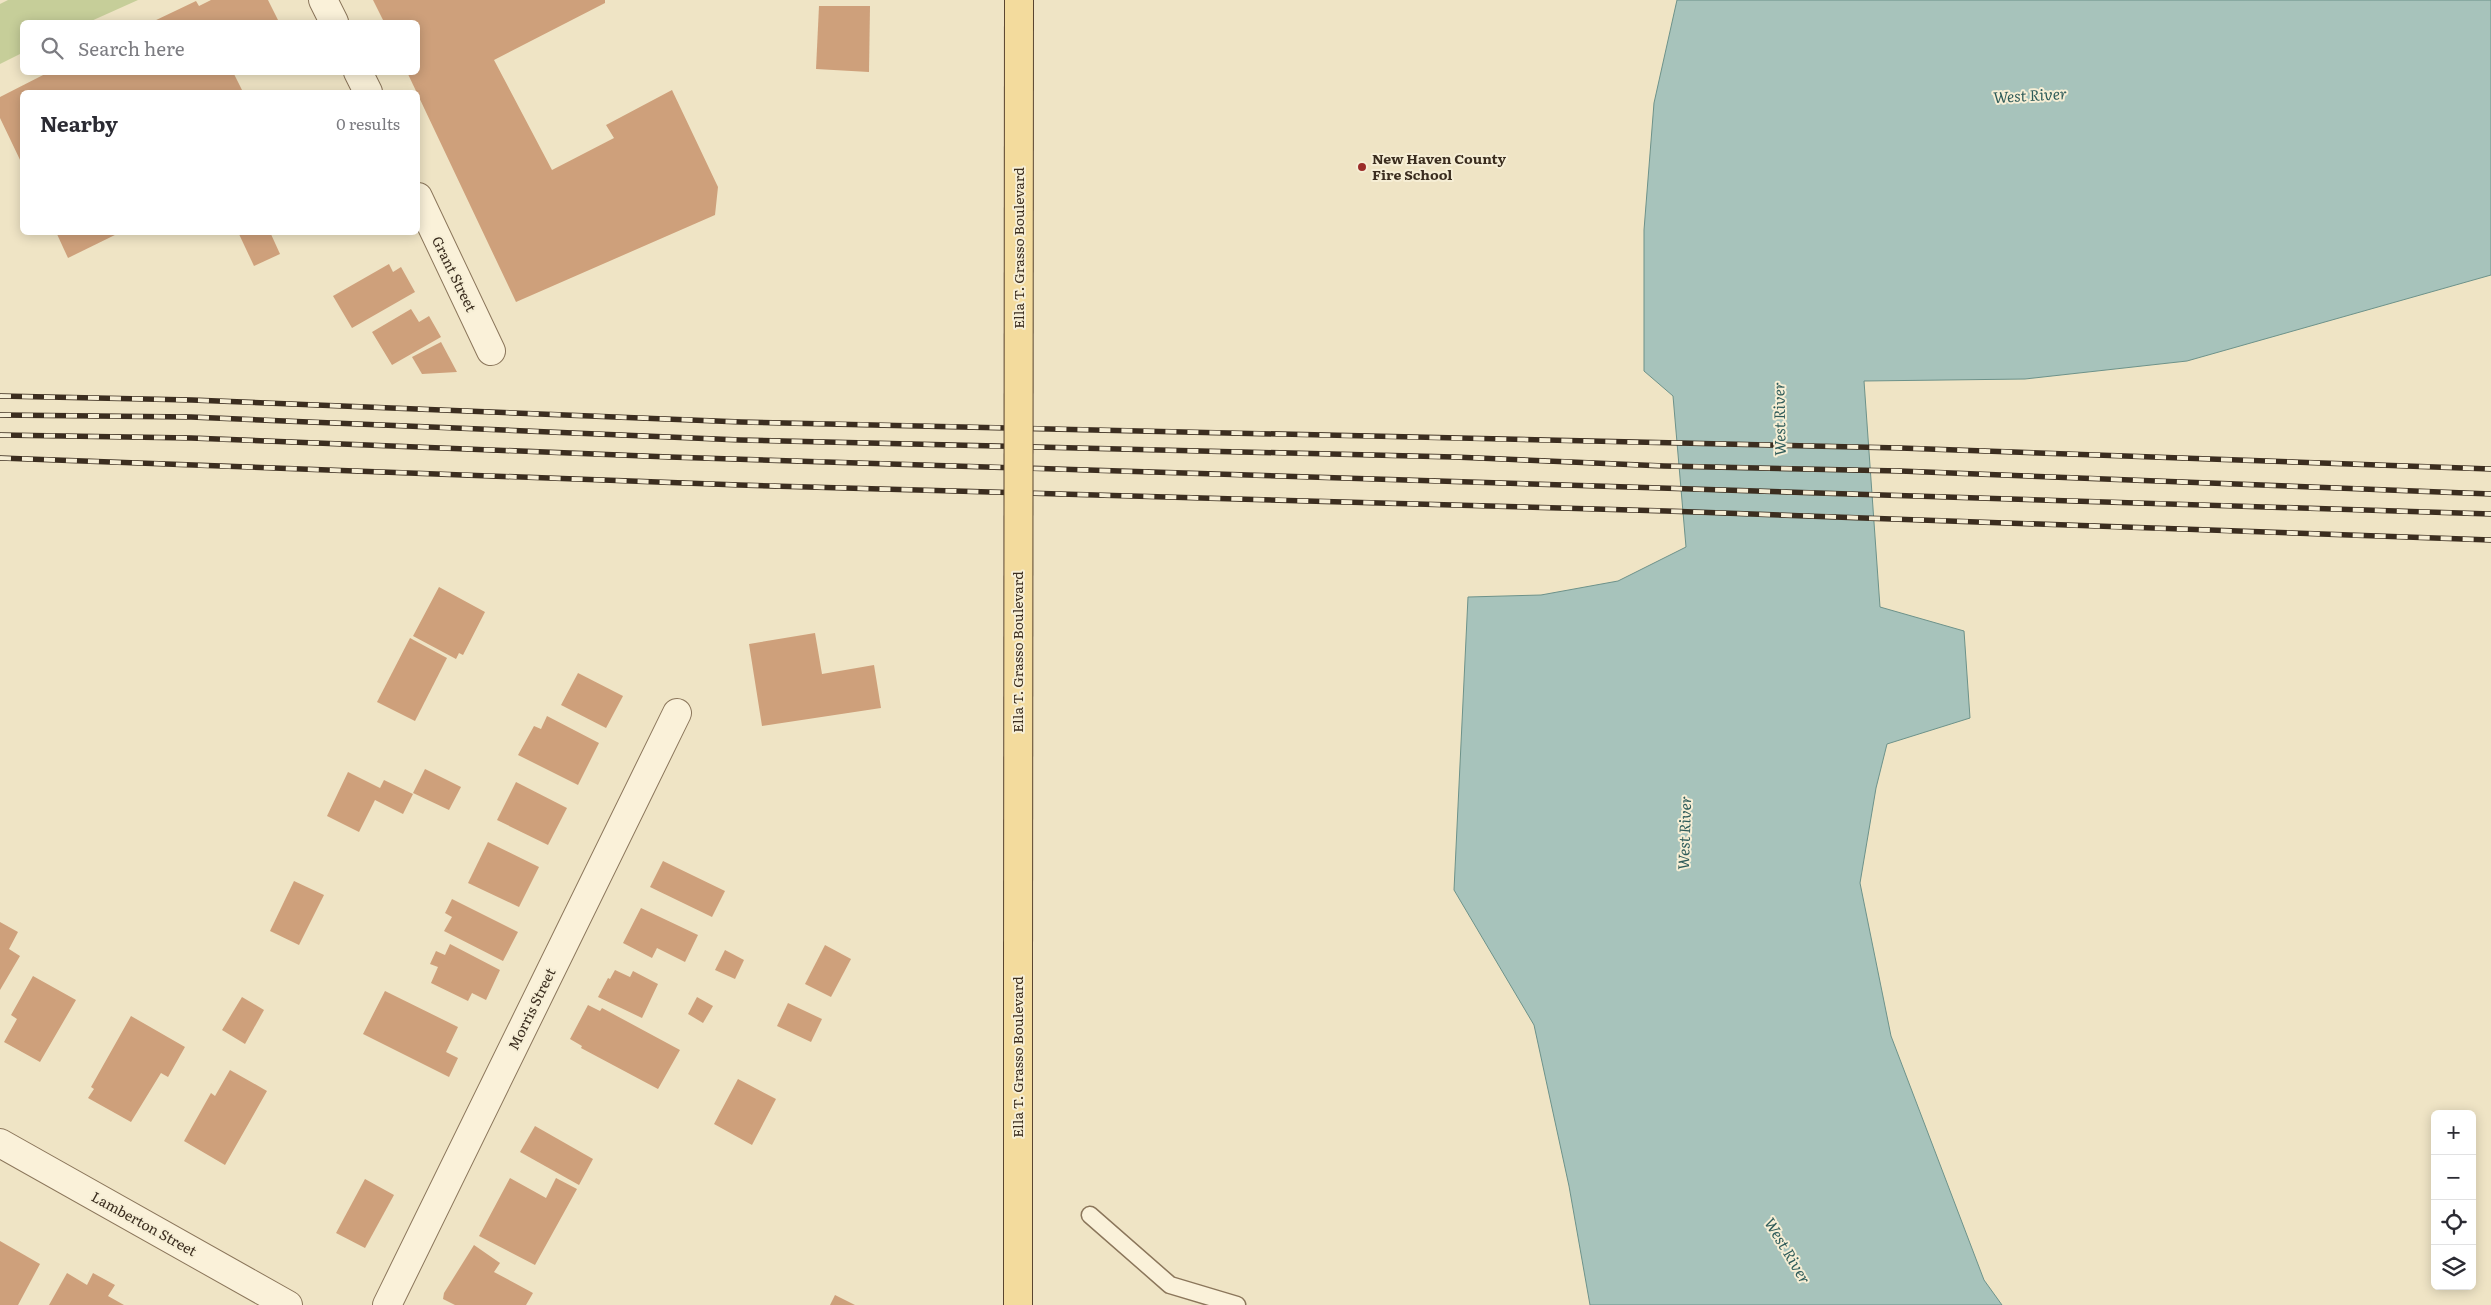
<!DOCTYPE html>
<html lang="en">
<head>
<meta charset="utf-8">
<style>
  :root { --surface:#fff; --page:#f2f2f3; --text:#2b2b33; --muted:#7c7c81; --line:#e1e1e2 }
  body { margin:0; font-family:Literata,serif; background:var(--page); color:var(--text) }
  .controls { position:absolute; right:15px; bottom:15px; display:grid; overflow:hidden; border-radius:8px; box-shadow:0 2px 12px #0003 }
  .controls button { width:45px; height:45px; display:grid; place-items:center; padding:0; border:0; border-bottom:1px solid var(--line); background:var(--surface); color:var(--text); font:25px sans-serif }
  .list { margin:0; padding:0; list-style:none }
  h2 { display:flex; justify-content:space-between; align-items:center; height:65px; margin:0; padding:0 20px; font-size:21px }
  h2 small { font-size:16px; font-weight:400; color:var(--muted) }
  .icon { flex:none; width:28px; height:28px; fill:none; stroke:currentColor; stroke-width:2; stroke-linecap:round; stroke-linejoin:round }
  .map { position:relative; flex:none; width:2491px; height:1305px; overflow:hidden }
  .search { position:absolute; background:var(--surface); box-shadow:0 2px 12px #0003; left:20px; top:20px; width:400px; height:55px; display:flex; align-items:center; gap:12px; box-sizing:border-box; padding:0 18px; border-radius:8px; color:var(--muted); font-size:19px }
  .panel { position:absolute; background:var(--surface); box-shadow:0 2px 12px #0003; left:20px; top:90px; width:400px; height:145px; border-radius:8px }
  .map>svg:first-child { display:block }
  .green { fill:#c6ce99 }
  .water { fill:#a7c3bb; stroke:#6d928a }
  .building { fill:#cea07b }
  .lines { fill:none; stroke-linecap:round; stroke-linejoin:round }
  .lane-casing { stroke:#8b765b; stroke-width:19 }
  .street-casing { stroke:#8b765b; stroke-width:30 }
  .primary-casing { stroke:#59442f; stroke-width:30 }
  .lane { stroke:#faf1d9; stroke-width:16 }
  .street { stroke:#faf1d9; stroke-width:28 }
  .primary { stroke:#f3db9d; stroke-width:28 }
  .rail-casing { stroke:#3b2d1f; stroke-width:5.5 }
  .rail { stroke:#f6eed5; stroke-width:4; stroke-dasharray:11; stroke-linecap:butt }
  .primary-bridge-casing { stroke:#59442f; stroke-width:30; stroke-linecap:butt }
  .primary-bridge { stroke:#f3db9d; stroke-width:28 }
  .poi-dot { fill:#9b2c29; stroke:#f6eed5; stroke-width:2 }
  .labels { text-anchor:middle; stroke-width:4; stroke-linejoin:round; paint-order:stroke }
  .poi-label { font-size:14px; font-weight:bold; fill:#3b2d1f; stroke:#f6eed5; text-anchor:start }
  .street-label { font-size:14px; fill:#3b2d1f; stroke:#f6eed5 }
  .water-label { font-size:15px; font-style:italic; fill:#2e5b59; stroke:#f6eed5 }
</style>
</head>
<body>
<div class="map">
<svg width="2491" height="1305" viewBox="0 0 2491 1305">
  <rect width="100%" height="100%" fill="#efe4c5"/>
  <path class="green" d="M8,0H138L89,22H22V53L0,64V4Z"/>
  <path class="water" d="M1677,0H2491V275L2187,361L2025,379L1864,381L1880,607L1964,631L1970,718L1887,744L1876,788L1860,883L1891,1036L1984,1280L2002,1305H1590L1569,1186L1534,1025L1454,890L1468,597L1541,595L1618,581L1686,547L1673,396L1644,371V230L1654,103Z"/>
  <g class="building">
    <path d="M211,0H268L278,20L272,22H152L196,1L199,6Z"/>
    <path d="M373,0H605V3L494,60L552,170L614,138L606,125L672,90L718,187L715,215L516,302L407,72H418V22H384Z"/>
    <path d="M819,6H870L869,72L816,69Z"/>
    <path d="M49,72H233L243,92H22V164L0,118V97Z"/>
    <path d="M56,232H121L68,258Z"/>
    <path d="M238,232H270L280,254L254,266Z"/>
    <path d="M389,264L393,272L401,267L415,292L352,328L333,296Z"/>
    <path d="M411,309L419,322L429,316L441,337L392,365L372,332Z"/>
    <path d="M441,342L457,372L422,374L412,357Z"/>
    <path d="M439,587L485,612L463,655L459,653L456,659L413,636Z"/>
    <path d="M815,633L822,674L874,665L881,708L762,726L749,644Z"/>
    <path d="M410,638L447,658L415,721L377,702Z"/>
    <path d="M578,673L623,696L606,728L561,705Z"/>
    <path d="M547,716L599,743L578,785L518,755L534,726L541,729Z"/>
    <path d="M425,769L461,787L449,810L413,793Z"/>
    <path d="M348,772L380,788L384,780L413,794L403,814L375,800L359,832L327,816Z"/>
    <path d="M516,782L567,808L548,845L497,820Z"/>
    <path d="M488,842L539,867L519,907L468,883Z"/>
    <path d="M663,861L725,891L712,917L650,887Z"/>
    <path d="M294,881L324,895L299,945L270,931Z"/>
    <path d="M452,899L518,932L503,961L444,931L452,917L445,913Z"/>
    <path d="M641,908L698,935L685,962L657,948L652,958L623,943Z"/>
    <path d="M0,922L18,932L9,949L20,956L0,990Z"/>
    <path d="M450,944L500,970L486,1000L472,993L468,1001L431,983L438,967L430,964L436,951L445,955Z"/>
    <path d="M825,945L851,959L831,997L805,984Z"/>
    <path d="M725,950L744,960L735,979L715,970Z"/>
    <path d="M615,970L630,977L633,971L658,984L642,1018L598,997L608,978L610,979Z"/>
    <path d="M33,976L76,1000L40,1062L4,1042L17,1019L11,1015Z"/>
    <path d="M385,991L458,1027L446,1052L458,1058L449,1077L363,1034Z"/>
    <path d="M242,997L264,1010L245,1044L222,1030Z"/>
    <path d="M697,997L713,1006L703,1023L688,1014Z"/>
    <path d="M788,1003L822,1019L811,1042L777,1026Z"/>
    <path d="M588,1005L600,1011L602,1008L680,1050L658,1089L581,1048L582,1046L570,1039Z"/>
    <path d="M131,1016L185,1047L168,1077L161,1073L131,1122L88,1098L94,1089L91,1087Z"/>
    <path d="M230,1070L267,1091L225,1165L184,1141L211,1093L215,1096Z"/>
    <path d="M738,1079L776,1099L752,1145L714,1124Z"/>
    <path d="M535,1126L593,1159L579,1185L520,1152Z"/>
    <path d="M510,1178L546,1198L556,1178L577,1189L535,1265L479,1236Z"/>
    <path d="M365,1179L394,1195L365,1248L336,1233Z"/>
    <path d="M0,1241L40,1264L18,1305H0Z"/>
    <path d="M474,1245L500,1263L494,1272L533,1293L526,1305H455L443,1299L444,1293Z"/>
    <path d="M67,1273L87,1285L93,1273L115,1285L108,1296L124,1305H49Z"/>
    <path d="M835,1295L855,1305H830Z"/>
  </g>
  <g class="lines">
    <g class="lane-casing">
      <path id="lane" d="M1090,1215L1170,1285L1237,1305"/>
    </g>
    <g class="street-casing">
      <g id="street">
        <path d="M323,0L334,22"/>
        <path d="M358,72L368,92"/>
        <path d="M418,197L491,351"/>
        <path d="M0,1143L288,1305"/>
        <path d="M387,1305L677,713"/>
      </g>
    </g>
    <g class="primary-casing">
      <path id="primary" d="M1018,1305V973"/>
    </g>
    <use href="#lane" class="lane"/>
    <use href="#street" class="street"/>
    <use href="#primary" class="primary"/>
    <g class="rail-casing">
      <g id="rail">
        <path d="M0,396L192,400L741,422L1900,448L2491,469"/>
        <path d="M0,415L191,417L740,440L1454,457L1664,466L1900,471L2491,494"/>
        <path d="M0,435L191,438L669,457L2491,514"/>
        <path d="M0,458L739,485L1666,511L2491,540"/>
      </g>
    </g>
    <use href="#rail" class="rail"/>
    <g class="primary-bridge-casing">
      <path id="primary-bridge" d="M1018,973L1019,0"/>
    </g>
    <use href="#primary-bridge" class="primary-bridge"/>
  </g>
  <circle class="poi-dot" cx="1362" cy="167" r="5"/>
  <g class="labels">
    <g class="poi-label">
      <text x="1372" y="164">New Haven County<tspan x="1372" dy="16">Fire School</tspan></text>
    </g>
    <g class="street-label">
      <text transform="translate(1019 248) rotate(-90)" y="5">Ella T. Grasso Boulevard</text>
      <text transform="translate(454 274) rotate(64)" y="5">Grant Street</text>
      <text transform="translate(1018 652) rotate(-90)" y="5">Ella T. Grasso Boulevard</text>
      <text transform="translate(532 1009) rotate(-64)" y="5">Morris Street</text>
      <text transform="translate(1018 1057) rotate(-90)" y="5">Ella T. Grasso Boulevard</text>
      <text transform="translate(144 1224) rotate(29)" y="5">Lamberton Street</text>
    </g>
    <g class="water-label">
      <text transform="translate(2030 96) rotate(-3)" y="5">West River</text>
      <text transform="translate(1780 419) rotate(-91)" y="5">West River</text>
      <text transform="translate(1685 833) rotate(-88)" y="5">West River</text>
      <text transform="translate(1787 1251) rotate(59)" y="5">West River</text>
    </g>
  </g>
</svg>
<div class="controls">
<button>+</button>
<button>−</button>
<button><svg class="icon" aria-label="locate" viewBox="0 0 24 24"><circle cx="12" cy="12" r="6"/><path d="M12 2v4M12 18v4M2 12h4M18 12h4"/></svg></button>
<button><svg class="icon" aria-label="layers" viewBox="0 0 24 24"><path d="M12 4l9 5-9 5-9-5zM3 14l9 5 9-5"/></svg></button>
</div>
<div class="search"><svg class="icon" aria-label="search" viewBox="0 0 24 24"><circle cx="10" cy="10" r="6"/><path d="M15 15l6 6"/></svg>Search here</div>
<section class="panel">
<h2>Nearby<small>0 results</small></h2>
<ul class="list">
</ul>
</section>
</div>
</body>
</html>
